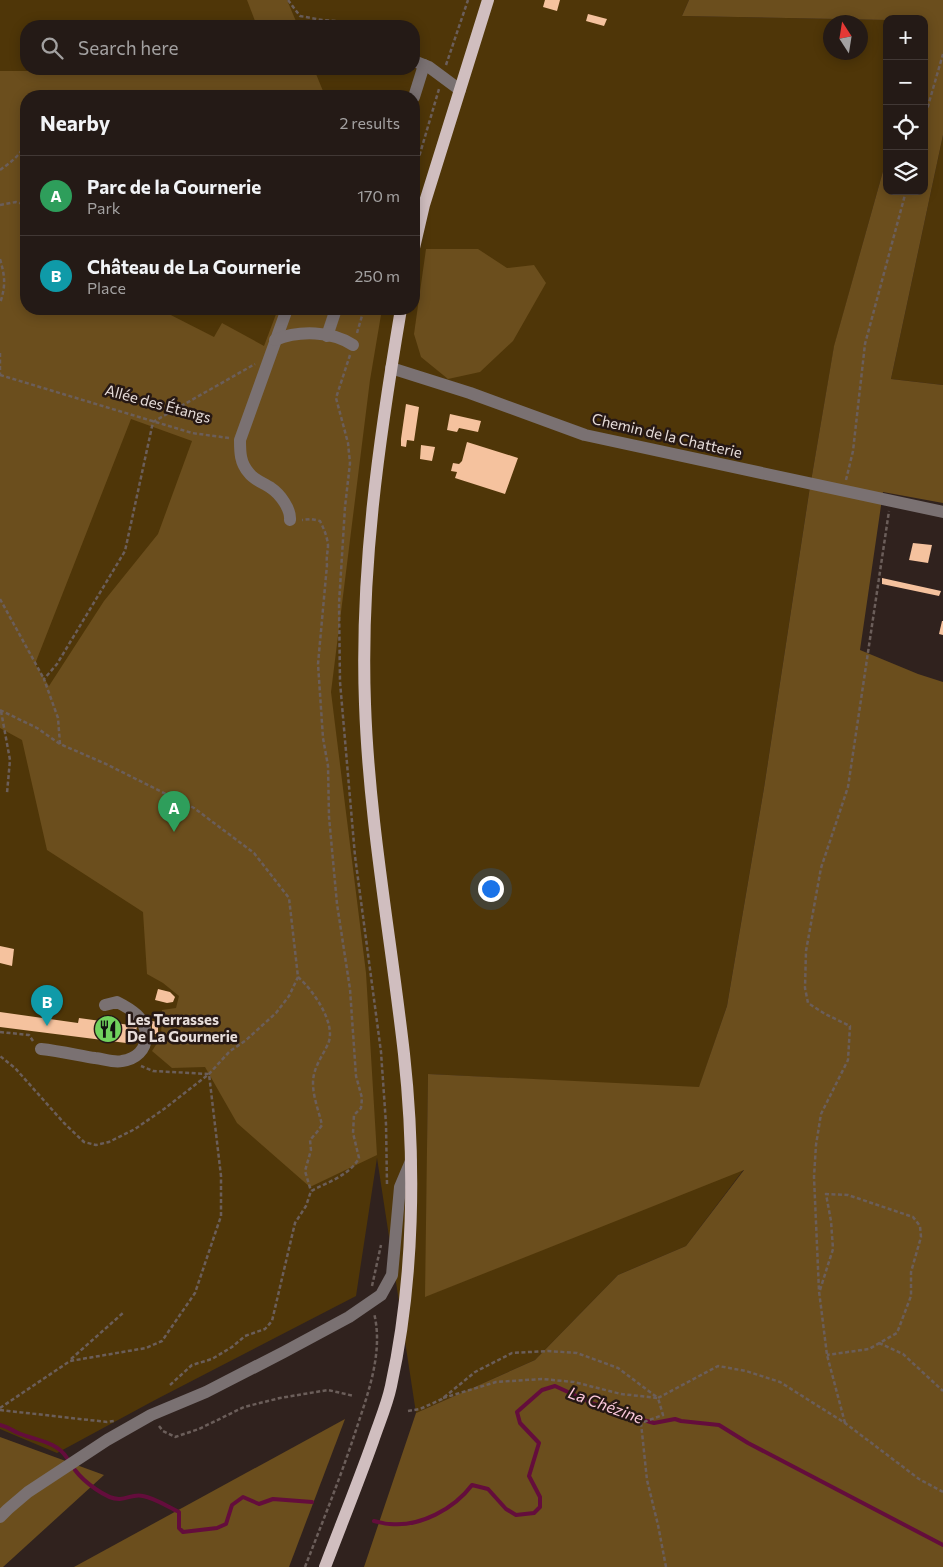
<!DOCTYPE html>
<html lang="en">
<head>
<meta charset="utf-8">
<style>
  :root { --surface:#241a16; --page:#302723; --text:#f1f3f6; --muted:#a3a1a1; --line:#413835; --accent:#71d25e }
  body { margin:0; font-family:Commissioner,sans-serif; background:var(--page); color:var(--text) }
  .controls { position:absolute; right:15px; top:15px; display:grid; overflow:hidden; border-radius:10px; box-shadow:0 2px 12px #0003 }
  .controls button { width:45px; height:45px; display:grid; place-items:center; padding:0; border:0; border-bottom:1px solid var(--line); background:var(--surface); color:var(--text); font:25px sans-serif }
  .compass { position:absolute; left:823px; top:15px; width:45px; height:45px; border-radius:50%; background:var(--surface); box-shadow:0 2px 12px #0003; rotate:348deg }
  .you { position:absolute; left:490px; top:888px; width:18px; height:18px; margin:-12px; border:4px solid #fff; border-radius:50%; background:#1a73e8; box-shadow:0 0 0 8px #1a73e833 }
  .badge { display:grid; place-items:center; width:32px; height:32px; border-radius:50%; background:var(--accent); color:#fff; font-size:16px; font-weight:700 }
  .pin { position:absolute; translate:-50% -41px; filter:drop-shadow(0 1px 2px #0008) }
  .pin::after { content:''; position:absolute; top:26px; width:18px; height:15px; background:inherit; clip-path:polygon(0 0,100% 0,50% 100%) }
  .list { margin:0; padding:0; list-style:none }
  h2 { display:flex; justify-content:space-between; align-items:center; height:65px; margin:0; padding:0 20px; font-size:21px }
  h2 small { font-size:16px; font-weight:400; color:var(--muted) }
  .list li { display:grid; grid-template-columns:32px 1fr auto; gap:15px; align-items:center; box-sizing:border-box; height:80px; padding:0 20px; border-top:1px solid var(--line) }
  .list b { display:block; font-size:19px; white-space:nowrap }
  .list p { margin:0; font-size:16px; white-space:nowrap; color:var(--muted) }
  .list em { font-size:16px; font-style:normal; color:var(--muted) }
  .icon { flex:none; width:28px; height:28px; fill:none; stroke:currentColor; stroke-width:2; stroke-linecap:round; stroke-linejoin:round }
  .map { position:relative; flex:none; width:943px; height:1567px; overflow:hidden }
  .search { position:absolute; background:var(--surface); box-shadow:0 2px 12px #0003; left:20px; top:20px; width:400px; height:55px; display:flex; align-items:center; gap:12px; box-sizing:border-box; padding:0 18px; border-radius:20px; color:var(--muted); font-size:19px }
  .panel { position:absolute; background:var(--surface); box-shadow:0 2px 12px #0003; left:20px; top:90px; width:400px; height:225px; border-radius:20px }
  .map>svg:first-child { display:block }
  .green { fill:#4f3608; fill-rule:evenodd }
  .forest { fill:#6b4e1d; fill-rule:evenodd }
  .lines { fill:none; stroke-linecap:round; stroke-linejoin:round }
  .stream { stroke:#640d3c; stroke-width:4 }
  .building { fill:#f5c29e }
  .path { stroke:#6b5e5a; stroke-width:2.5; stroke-dasharray:4 2.5; stroke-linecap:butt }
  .minor { stroke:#7a7172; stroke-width:12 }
  .major { stroke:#d0bebf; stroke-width:12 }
  .labels { text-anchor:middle; stroke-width:5; stroke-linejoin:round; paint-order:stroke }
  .street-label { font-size:15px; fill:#e6dcd9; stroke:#261814 }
  .poi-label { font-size:15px; font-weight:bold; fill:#e6dcd9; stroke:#261814; text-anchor:start }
  .water-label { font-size:16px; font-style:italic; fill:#fcc9dc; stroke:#261814 }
</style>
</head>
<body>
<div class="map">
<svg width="943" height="1567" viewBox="0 0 943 1567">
  <rect width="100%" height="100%" fill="#30221e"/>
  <g class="green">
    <path d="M0,0H689L682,16L887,20V157L834,347L809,493L764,788L727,1006L699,1088L428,1074L426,1296L744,1169L686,1246L618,1275L535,1360L416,1413L377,1158L356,1296L155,1400L57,1453L0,1429ZM830,22H860V52H830ZM26,26H414V69H26ZM26,96H414V309H26Z"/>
    <path d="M943,135V385L891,379Z"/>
  </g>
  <g class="forest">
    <path d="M247,0H287L298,26H257Z"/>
    <path d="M689,0H943V135L891,379L943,385V503L883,492L860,650L918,674L943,682V1567H364L416,1413L535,1360L618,1275L686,1246L744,1170L425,1297L428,1074L699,1087L727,1006L764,788L809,493L834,346L887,157V191H924V19H887V20L682,16Z"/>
    <path d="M275,69H314L325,96H26V309H159L214,337L222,323L264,346L278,309H382L370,380L331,692L366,973L377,1155L310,1187L237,1123L205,1067L172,1068L152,1051L161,1037L162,1010L176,1008L179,996L163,983L147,974L143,912L47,850L22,740L0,728V71H276ZM131,419L192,441L158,534L104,601L49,686L35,664Z"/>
    <path d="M426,249H478L507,268L534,265L546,283L513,341L480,372L448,379L421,357L414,334Z"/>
    <path d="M345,1419L289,1567H74Z"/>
    <path d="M0,1437L104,1475L3,1567H0Z"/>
  </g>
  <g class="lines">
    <g class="stream">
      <path d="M0,1425C9,1427 11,1430 18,1433C34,1440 57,1441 67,1458"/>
      <path d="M75,1470C83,1481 107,1500 120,1499C129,1498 134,1494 143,1496C155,1498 168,1507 179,1512V1528L183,1532L217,1528L226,1524L232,1505L243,1497L259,1504L273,1499L312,1502"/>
      <path d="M374,1521C379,1522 385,1524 390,1524C420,1527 454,1509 472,1485L488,1489L506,1509L516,1515L534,1513L540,1507V1497L529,1476L539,1443L520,1423L517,1412L542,1390L555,1386L594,1404L636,1418L654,1423L675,1419L681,1421L719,1425L748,1443L943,1545"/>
    </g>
  </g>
  <g class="building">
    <path d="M545,0H560L557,11L543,7Z"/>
    <path d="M588,14L607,19L604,26L586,21Z"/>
    <path d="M406,404L419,407L414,441L407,440L406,447L401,446V439Z"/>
    <path d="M450,414L481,421L478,432L459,428L457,432L447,430Z"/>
    <path d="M467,442L518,458L505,494L455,478L457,472L451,471L453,463L459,464L462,461Z"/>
    <path d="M421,445L435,447L432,461L420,459Z"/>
    <path d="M913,543L932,545L928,563L909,560Z"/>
    <path d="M882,578L941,591L939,596L882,584Z"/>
    <path d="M942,621H943V635L939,634Z"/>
    <path d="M0,946L14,949L12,966L0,963Z"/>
    <path d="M158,989L170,992L175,997L173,1002L167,1003L155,1000Z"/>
    <path d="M0,1012L78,1023L79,1018L137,1026L134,1044L0,1027Z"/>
    <path d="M152,1021L158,1022V1035L153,1033L152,1031Z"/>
  </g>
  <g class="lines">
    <g class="path">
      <path d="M288,0L300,16L322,20L395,26"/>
      <path d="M446,65L468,0"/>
      <path d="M924,120L943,54"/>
      <path d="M0,170C11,162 21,155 26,142"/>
      <path d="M414,174L439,89"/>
      <path d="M0,205L16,202L26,205"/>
      <path d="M0,259C5,276 6,286 0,303"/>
      <path d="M357,333L364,309"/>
      <path d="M0,353V375"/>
      <path d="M350,355L336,398L348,443L350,463L345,507L339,604L340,682L355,856L381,1052L386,1124L387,1185"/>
      <path d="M0,375L192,433L229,438"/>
      <path d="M846,480L853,451L865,344L906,191"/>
      <path d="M0,599L44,679"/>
      <path d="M0,710L37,728L60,744L106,764L194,808L254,853L289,898L298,977L289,996L276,1013L245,1041L230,1051L209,1074L164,1109L135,1129L109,1142L96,1145L84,1142L64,1123L15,1068L0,1056"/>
      <path d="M1,711L10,760L7,793"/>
      <path d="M60,744L58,718L44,679L57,664L125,551L153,422L255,364"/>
      <path d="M298,977C313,990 337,1024 328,1044C322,1057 313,1068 313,1083C313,1097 319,1112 322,1125L317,1132L310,1140L311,1150L305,1171L311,1191"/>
      <path d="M0,1032L29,1035L33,1041"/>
      <path d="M372,1286L381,1245"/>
      <path d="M820,1290L833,1249L831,1221L826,1194L848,1195L913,1217L920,1226L921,1237L911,1272V1296L897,1333L869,1349L827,1355"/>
      <path d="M879,1343L903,1354L943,1391"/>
      <path d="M71,1359L123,1313"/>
      <path d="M170,1385L192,1365L212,1359L232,1347L245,1336L265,1329L272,1321L295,1223L306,1206L311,1191C328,1182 350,1175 359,1158L353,1133L354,1115L361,1108L362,1098L356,1076L350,989L337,904L329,817L328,766L323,738L318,664L327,565C326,556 328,552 328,545C327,536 324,529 320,521L311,519L302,520"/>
      <path d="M443,1398L496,1382L542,1379L574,1382L621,1394L658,1398L663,1415L641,1423L647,1480L658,1525L666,1567"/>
      <path d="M0,1408L70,1361L146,1348L162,1341L195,1293L221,1216V1176L209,1074L153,1071L141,1066"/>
      <path d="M0,1410L107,1422L114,1421"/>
      <path d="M408,1411L420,1409L442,1399L475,1372L512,1353L548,1351L577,1353L618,1368L658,1398L718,1366L746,1371L780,1382L845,1423L919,1479L943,1492"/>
      <path d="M845,1423L827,1355L819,1291L814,1177L816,1145L821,1114L848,1060L850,1026L825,1014L808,1003L805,988L806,951L821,868L848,787L889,511"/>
      <path d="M159,1426L163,1431L175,1437L199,1429L244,1407L280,1398L328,1390L354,1396"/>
      <path d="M305,1567C322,1523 340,1479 355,1433C367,1396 384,1353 374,1313"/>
    </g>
    <g class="minor">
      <path d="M414,61L429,67L460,90"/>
      <path d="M414,97L424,65"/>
      <path d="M287,309L240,440C240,452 240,463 249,473C254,480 264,483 271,488C280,494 291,509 290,520"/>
      <path d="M327,336L336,309"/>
      <path d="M275,340C299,330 332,331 353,345"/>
      <path d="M391,368L470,393L585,435L943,512"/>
      <path d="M41,1049C59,1051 77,1055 95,1058C104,1059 114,1063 122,1061C136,1059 146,1050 146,1036C146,1018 131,1009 117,1002L105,1005"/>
      <path d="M0,1517L8,1509L28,1492L107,1440L151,1415L206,1392L284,1352L349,1317L381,1295L392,1275L400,1187L411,1161"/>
    </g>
    <g class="major">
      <path d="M414,248L424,205L488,0"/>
      <path d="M325,1567C341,1525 358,1483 373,1441C379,1423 387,1405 391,1386C414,1281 416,1162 404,1054C391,938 369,821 365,704C360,571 379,439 401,309"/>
    </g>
  </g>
  <defs>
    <g id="restaurant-disc" transform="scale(1.4375)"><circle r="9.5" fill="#71d25e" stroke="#261814"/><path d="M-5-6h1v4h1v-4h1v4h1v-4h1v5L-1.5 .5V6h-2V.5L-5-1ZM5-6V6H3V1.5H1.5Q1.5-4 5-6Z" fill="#111"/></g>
  </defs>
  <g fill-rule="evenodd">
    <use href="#restaurant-disc" x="108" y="1029"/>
  </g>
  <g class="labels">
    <g class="street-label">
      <text transform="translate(158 404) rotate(15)" y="5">Allée des Étangs</text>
      <text transform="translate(667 436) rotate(13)" y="5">Chemin de la Chatterie</text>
    </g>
    <g class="poi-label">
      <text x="127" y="1025">Les Terrasses<tspan x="127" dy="17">De La Gournerie</tspan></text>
    </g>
    <g class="water-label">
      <text transform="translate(606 1405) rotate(20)" y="6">La Chézine</text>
    </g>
  </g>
</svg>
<div class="controls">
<button>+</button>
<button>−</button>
<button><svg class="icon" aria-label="locate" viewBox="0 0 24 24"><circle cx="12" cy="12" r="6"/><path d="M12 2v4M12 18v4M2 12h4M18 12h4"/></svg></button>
<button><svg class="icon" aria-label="layers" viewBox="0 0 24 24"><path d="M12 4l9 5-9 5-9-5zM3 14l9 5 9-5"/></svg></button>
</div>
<svg class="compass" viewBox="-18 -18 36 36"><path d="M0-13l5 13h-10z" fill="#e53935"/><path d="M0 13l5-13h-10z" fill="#a3a1a1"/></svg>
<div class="you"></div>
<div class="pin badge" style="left:174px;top:832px;background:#2e9e5b">A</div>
<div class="pin badge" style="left:47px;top:1026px;background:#0f9aa8">B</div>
<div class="search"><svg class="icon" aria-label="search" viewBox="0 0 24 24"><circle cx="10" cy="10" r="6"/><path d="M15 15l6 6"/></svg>Search here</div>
<section class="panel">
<h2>Nearby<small>2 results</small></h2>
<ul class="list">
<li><span class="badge" style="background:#2e9e5b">A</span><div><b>Parc de la Gournerie</b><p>Park</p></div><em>170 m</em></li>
<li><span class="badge" style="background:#0f9aa8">B</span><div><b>Château de La Gournerie</b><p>Place</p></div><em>250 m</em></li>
</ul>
</section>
</div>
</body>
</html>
